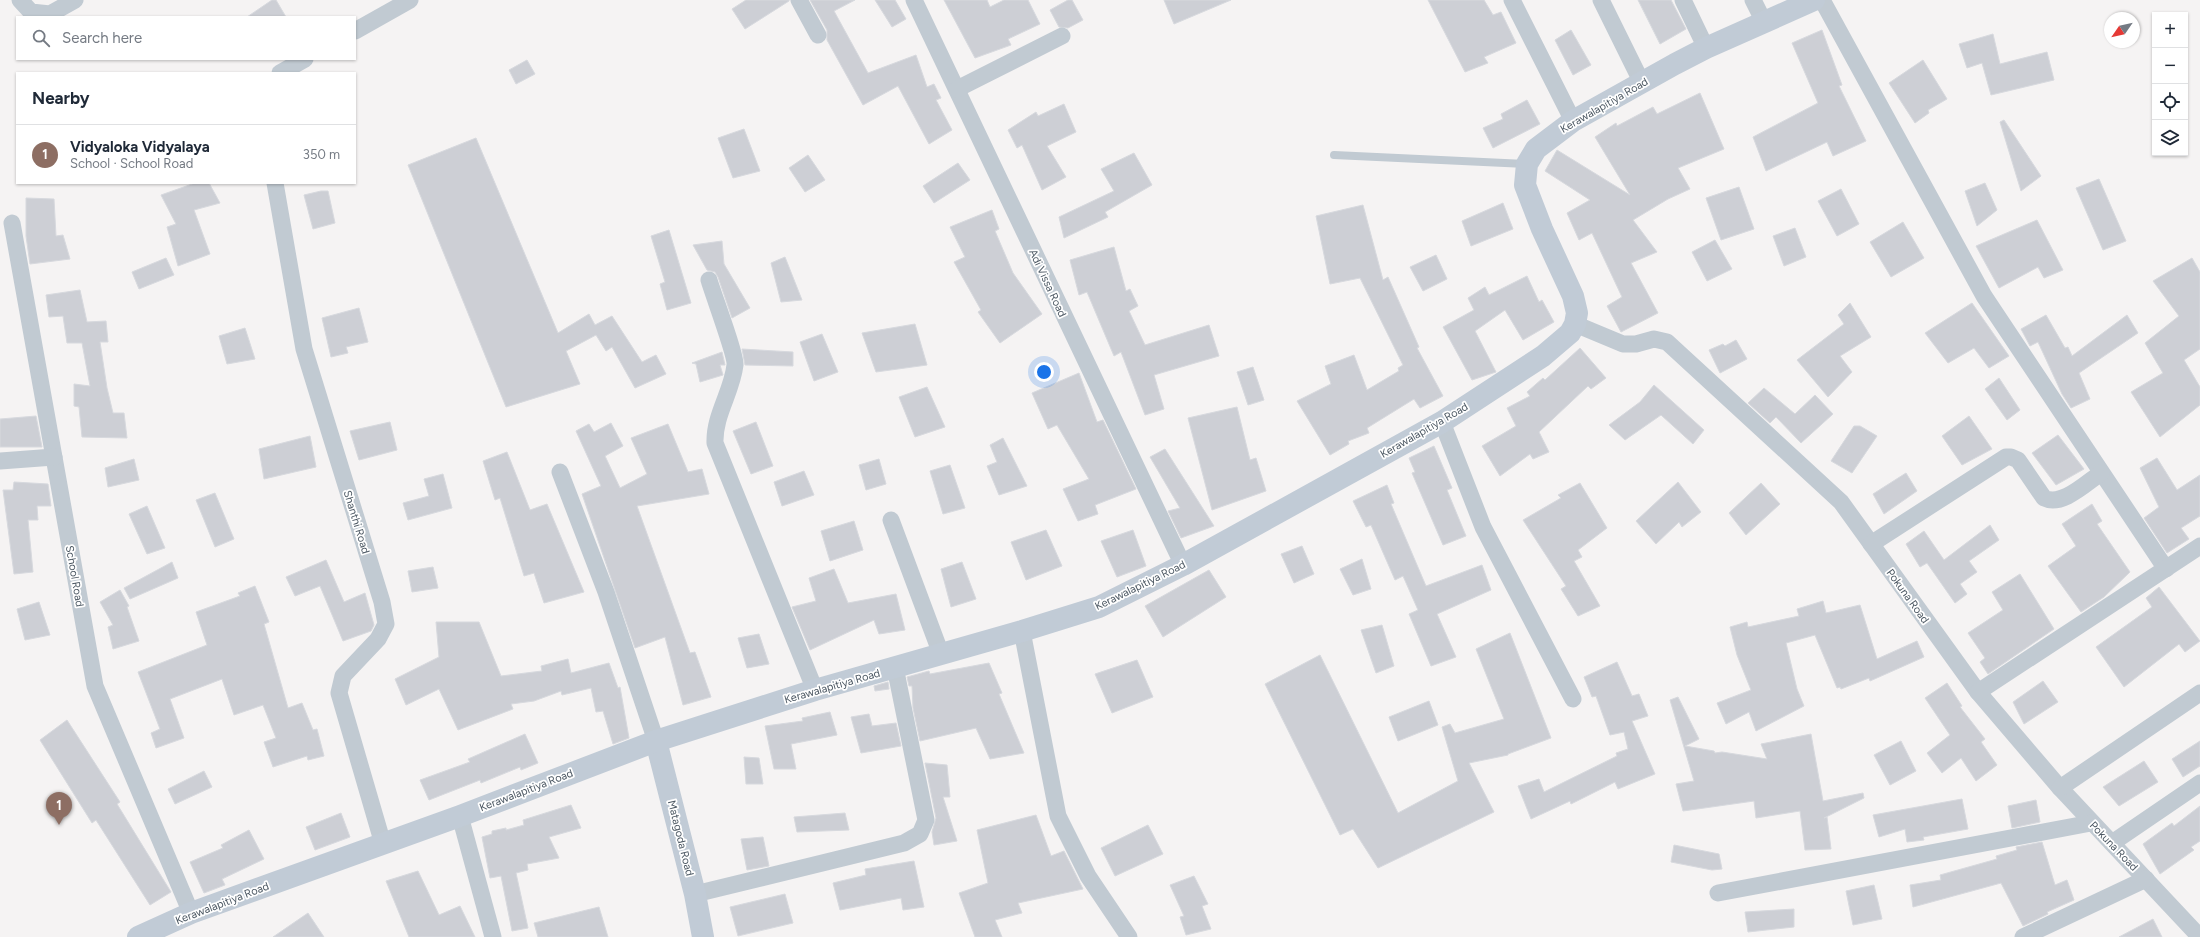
<!DOCTYPE html>
<html lang="en">
<head>
<meta charset="utf-8">
<style>
  :root { --surface:#fff; --page:#f2f2f3; --text:#1f2937; --muted:#747a83; --line:#e0e1e3; --accent:#d93025 }
  body { margin:0; font-family:Figtree,sans-serif; background:var(--page); color:var(--text) }
  .controls { position:absolute; right:12px; top:12px; display:grid; overflow:hidden; border-radius:0px; box-shadow:0 1px 3px #0004 }
  .controls button { width:36px; height:36px; display:grid; place-items:center; padding:0; border:0; border-bottom:1px solid var(--line); background:var(--surface); color:var(--text); font:20px sans-serif }
  .compass { position:absolute; left:2104px; top:12px; width:36px; height:36px; border-radius:50%; background:var(--surface); box-shadow:0 1px 3px #0004; rotate:236deg }
  .you { position:absolute; left:1044px; top:372px; width:14px; height:14px; margin:-10px; border:3px solid #fff; border-radius:50%; background:#1a73e8; box-shadow:0 0 0 6px #1a73e833 }
  .badge { display:grid; place-items:center; width:26px; height:26px; border-radius:50%; background:var(--accent); color:#fff; font-size:13px; font-weight:700 }
  .pin { position:absolute; translate:-50% -33px; filter:drop-shadow(0 1px 2px #0008) }
  .pin::after { content:''; position:absolute; top:21px; width:14px; height:12px; background:inherit; clip-path:polygon(0 0,100% 0,50% 100%) }
  .list { margin:0; padding:0; list-style:none }
  h2 { display:flex; justify-content:space-between; align-items:center; height:52px; margin:0; padding:0 16px; font-size:17px }
  h2 small { font-size:13px; font-weight:400; color:var(--muted) }
  .list li { display:grid; grid-template-columns:26px 1fr auto; gap:12px; align-items:center; box-sizing:border-box; height:60px; padding:0 16px; border-top:1px solid var(--line) }
  .list b { display:block; font-size:15px; white-space:nowrap }
  .list p { margin:0; font-size:13px; white-space:nowrap; color:var(--muted) }
  .list em { font-size:13px; font-style:normal; color:var(--muted) }
  .icon { flex:none; width:22px; height:22px; fill:none; stroke:currentColor; stroke-width:2; stroke-linecap:round; stroke-linejoin:round }
  .map { position:relative; flex:none; width:2200px; height:937px; overflow:hidden }
  .search { position:absolute; background:var(--surface); box-shadow:0 1px 3px #0004; left:16px; top:16px; width:340px; height:44px; display:flex; align-items:center; gap:10px; box-sizing:border-box; padding:0 14px; border-radius:0px; color:var(--muted); font-size:15px }
  .panel { position:absolute; background:var(--surface); box-shadow:0 1px 3px #0004; left:16px; top:72px; width:340px; height:112px; border-radius:0px }
  .map>svg:first-child { display:block }
  .building { fill:#cdcfd5; stroke:#d7d9de }
  .lines { fill:none; stroke-linecap:round; stroke-linejoin:round }
  .lane { stroke:#c1cad2; stroke-width:8 }
  .street { stroke:#c1cad2; stroke-width:17 }
  .secondary { stroke:#c1cbd6; stroke-width:22 }
  .labels { text-anchor:middle; stroke-width:3.5; stroke-linejoin:round; paint-order:stroke }
  .street-label { font-size:11px; fill:#4a5661; stroke:#fff }
</style>
</head>
<body>
<div class="map">
<svg width="2200" height="937" viewBox="0 0 2200 937">
  <rect width="100%" height="100%" fill="#f5f3f3"/>
  <g class="building">
    <path d="M272,0H276L286,17H247Z"/>
    <path d="M746,0H789V1L745,29L732,9Z"/>
    <path d="M810,0H855L834,11L868,73L916,55L927,87L934,84L941,98L936,100L952,130L929,144L898,86L863,105L827,40V30Z"/>
    <path d="M875,0H895L906,19L892,27Z"/>
    <path d="M944,0H987L990,7L1004,0H1028L1040,24L1008,39L1011,45L975,58Z"/>
    <path d="M1068,0H1072L1083,20L1068,28L1059,27L1050,10Z"/>
    <path d="M1164,0H1231L1174,24Z"/>
    <path d="M1428,0H1484L1493,15L1501,12L1516,43L1484,57L1488,63L1465,72Z"/>
    <path d="M1638,0H1671L1686,29L1660,44Z"/>
    <path d="M1571,30L1591,65L1573,75L1555,40Z"/>
    <path d="M1822,30L1842,85L1839,86L1866,141L1833,156L1827,142L1766,171L1753,137L1818,103L1792,43Z"/>
    <path d="M1993,34L2000,64L2047,52L2054,80L1991,95L1982,63L1967,68L1959,44Z"/>
    <path d="M527,60L535,74L516,84L509,70Z"/>
    <path d="M1923,60L1947,99L1928,110L1929,113L1915,123L1889,83Z"/>
    <path d="M1700,93L1724,149L1678,168L1690,189L1668,199L1633,220L1657,252L1631,263L1658,313L1621,332L1607,306L1622,297L1592,233L1579,240L1567,213L1590,200L1545,171L1557,150L1630,195L1595,137L1616,123L1617,126L1653,107L1657,114Z"/>
    <path d="M1527,100L1540,124L1493,148L1483,128L1503,119L1501,114Z"/>
    <path d="M1064,104L1076,132L1047,146L1066,177L1042,190L1022,145L1017,148L1008,130L1036,112L1038,116Z"/>
    <path d="M2004,120L2041,176L2021,191L2000,122Z"/>
    <path d="M744,129L760,171L733,178L718,138Z"/>
    <path d="M476,138L558,333L589,314L595,325L612,316L642,362L656,355L666,374L635,388L612,347L606,351L596,335L566,351L580,384L506,407L408,165Z"/>
    <path d="M1134,153L1152,185L1105,212L1108,217L1064,238L1059,217L1114,191L1101,169Z"/>
    <path d="M808,155L825,180L805,192L789,168Z"/>
    <path d="M958,163L970,180L934,203L923,186Z"/>
    <path d="M2099,179L2126,241L2103,250L2076,188Z"/>
    <path d="M195,183H209L220,203L194,210L210,254L178,266L167,227L176,224L161,195Z"/>
    <path d="M1985,183L1997,210L1977,226L1965,191Z"/>
    <path d="M1739,187L1754,229L1721,240L1706,198Z"/>
    <path d="M1841,189L1859,224L1837,236L1818,201Z"/>
    <path d="M321,191H328L335,223L313,229L304,195Z"/>
    <path d="M26,198L54,199L56,236L63,235L70,259L30,264L26,236Z"/>
    <path d="M1503,203L1513,229L1471,246L1462,221Z"/>
    <path d="M1363,205L1383,280L1388,277L1419,347L1417,348L1443,396L1420,408L1414,399L1367,428L1369,433L1348,441L1349,444L1330,455L1297,401L1331,384L1325,366L1354,355L1367,390L1399,371L1398,368L1403,365L1360,278L1330,284L1316,216Z"/>
    <path d="M992,210L999,229L995,231L1013,273L1042,314L1000,343L978,312L981,310L954,262L965,257L950,227Z"/>
    <path d="M2037,220L2063,270L2044,278L2038,267L1999,288L1976,246Z"/>
    <path d="M1903,222L1924,258L1891,277L1870,242Z"/>
    <path d="M1795,228L1806,257L1784,266L1773,236Z"/>
    <path d="M669,230L691,303L667,310L660,284L665,282L651,236Z"/>
    <path d="M1715,240L1732,269L1707,281L1692,252Z"/>
    <path d="M722,241L724,264L750,308L732,318L718,277L715,272L707,270L693,245Z"/>
    <path d="M1114,247L1126,291L1130,289L1138,306L1129,311L1145,345L1209,325L1219,356L1154,375L1164,409L1145,415L1121,352L1114,356L1087,292L1079,295L1070,260Z"/>
    <path d="M1436,255L1447,279L1423,291L1410,267Z"/>
    <path d="M785,257L802,300L781,302L771,263Z"/>
    <path d="M166,258L174,275L139,289L132,272Z"/>
    <path d="M2192,258L2200,272V349L2184,360L2200,387V405L2160,437L2131,392L2163,373L2145,343L2179,316L2153,281Z"/>
    <path d="M1527,276L1539,302L1542,300L1554,322L1523,340L1505,310L1475,331L1496,372L1472,380L1443,327L1474,310L1468,298L1485,287L1489,295Z"/>
    <path d="M80,290L87,322L106,321L108,342H100L107,388L113,413H124L127,438L82,437L79,407L74,406V384L90,386L82,343H67L63,316L49,317L46,295Z"/>
    <path d="M1850,303L1871,337L1840,356L1852,372L1828,397L1797,360L1844,324L1838,315Z"/>
    <path d="M1972,303L2009,356L1989,368L1974,348L1948,363L1925,333Z"/>
    <path d="M359,308L368,342L346,347L348,353L331,357L322,318Z"/>
    <path d="M2046,315L2065,348L2068,347L2072,356L2127,315L2138,333L2079,373L2090,399L2071,408L2062,394L2038,342L2030,346L2021,329Z"/>
    <path d="M915,324L927,365L876,372L862,333Z"/>
    <path d="M245,328L255,359L227,364L219,336Z"/>
    <path d="M822,334L838,372L814,381L800,342Z"/>
    <path d="M1736,340L1747,359L1720,373L1709,350L1723,344L1725,346Z"/>
    <path d="M1580,348L1606,378L1591,389L1588,386L1539,432L1549,452L1533,459L1530,454L1500,476L1482,446L1516,426L1507,408L1530,396L1527,392L1543,378L1545,380Z"/>
    <path d="M742,349L793,352V366L745,365Z"/>
    <path d="M722,352L725,365H720L723,375L700,382L696,364L692,363Z"/>
    <path d="M1253,367L1264,400L1248,405L1237,372Z"/>
    <path d="M1079,373L1097,422L1103,420L1136,489L1095,505L1098,514L1078,521L1063,489L1089,479L1057,425L1048,429L1032,393Z"/>
    <path d="M1999,378L2020,410L2007,420L1985,389Z"/>
    <path d="M1654,385L1704,430L1693,444L1661,415L1625,440L1609,425L1640,402Z"/>
    <path d="M927,387L945,427L915,437L899,397Z"/>
    <path d="M1764,388L1795,414L1815,395L1833,414L1801,443L1776,417L1770,423L1748,403Z"/>
    <path d="M1237,407L1250,460L1256,458L1266,491L1212,510L1188,418Z"/>
    <path d="M36,416L42,447H0V419Z"/>
    <path d="M1969,416L1992,449L1962,465L1942,436Z"/>
    <path d="M390,422L397,450L359,460L350,431Z"/>
    <path d="M756,422L773,466L751,474L733,431Z"/>
    <path d="M611,423L623,446L605,456L620,488L647,474L631,438L668,424L688,472L702,469L709,494L637,506L690,653L695,652L711,697L683,705L665,637L635,648L582,494L601,486L576,431L589,424L594,432Z"/>
    <path d="M1854,426H1860L1877,436L1852,473L1831,461Z"/>
    <path d="M2058,435L2084,469L2056,485L2032,453Z"/>
    <path d="M310,436L316,467L264,479L259,449Z"/>
    <path d="M1003,438L1027,486L999,495L987,466L997,462L990,445Z"/>
    <path d="M1434,446L1452,488L1447,490L1466,536L1443,545L1412,473L1415,472L1409,458Z"/>
    <path d="M1165,449L1214,526L1181,538L1168,511L1180,508L1150,457Z"/>
    <path d="M507,452L530,510L547,504L584,592L544,603L534,573L524,576L500,498L495,500L483,461Z"/>
    <path d="M2157,458L2177,490L2200,475V516L2181,528L2189,539L2167,553L2144,518L2159,507L2140,468Z"/>
    <path d="M134,459L139,480L108,487L105,468Z"/>
    <path d="M879,459L886,484L866,490L859,465Z"/>
    <path d="M950,465L965,508L943,514L930,471Z"/>
    <path d="M804,471L814,495L782,506L774,482Z"/>
    <path d="M1906,473L1917,491L1884,514L1873,494Z"/>
    <path d="M443,474L452,508L408,520L403,503L429,496L424,479Z"/>
    <path d="M14,482L48,484L51,506H37L38,520H28L33,572L14,574L3,490H13Z"/>
    <path d="M1678,482L1701,512L1682,527L1679,522L1656,544L1636,521Z"/>
    <path d="M1580,483L1607,528L1578,550L1582,557L1574,561L1600,606L1578,616L1561,589L1566,586L1523,520L1561,498L1558,495Z"/>
    <path d="M1761,483L1780,504L1746,535L1729,513Z"/>
    <path d="M1387,485L1394,503L1391,504L1426,586L1482,565L1491,590L1437,614L1456,657L1431,666L1409,614L1418,610L1403,576L1395,580L1371,525L1366,527L1353,501Z"/>
    <path d="M215,493L234,539L215,547L196,500Z"/>
    <path d="M2092,504L2102,521L2097,524L2130,572L2104,597L2081,612L2048,566L2076,546L2062,524Z"/>
    <path d="M147,506L165,548L147,554L129,514Z"/>
    <path d="M854,521L863,550L830,561L821,531Z"/>
    <path d="M1990,525L1999,540L1969,561L1977,572L1960,584L1967,594L1955,603L1927,563L1920,567L1906,544L1924,531L1944,560Z"/>
    <path d="M1046,530L1062,566L1026,580L1011,542Z"/>
    <path d="M1133,530L1146,566L1117,577L1101,541Z"/>
    <path d="M1302,546L1314,574L1294,583L1281,554Z"/>
    <path d="M1362,559L1371,589L1353,595L1340,569Z"/>
    <path d="M326,560L344,602L365,593L374,625L371,631L343,641L320,586L295,596L286,577Z"/>
    <path d="M172,562L178,578L130,599L124,588Z"/>
    <path d="M962,562L976,599L951,607L941,569Z"/>
    <path d="M433,567L438,588L412,592L408,571Z"/>
    <path d="M834,569L848,603L896,594L905,630L879,634L874,620L810,650L792,607L816,601L809,578Z"/>
    <path d="M1209,570L1226,597L1163,637L1145,606Z"/>
    <path d="M2020,574L2054,629L1988,674L1980,662L1985,658L1968,633L2003,610L1992,592Z"/>
    <path d="M255,586L269,622L264,624L288,708L302,703L313,730L317,729L324,756L308,760L307,756L273,767L264,742L276,738L263,705L234,715L222,679L170,699L184,738L156,748L151,733L160,729L138,672L207,645L196,612L240,596L238,593Z"/>
    <path d="M2159,587L2200,641L2185,652L2179,644L2124,687L2096,647L2152,607L2146,598Z"/>
    <path d="M120,590L129,606L127,607L139,641L113,649L108,627L113,625L100,602Z"/>
    <path d="M1823,601L1826,613L1860,605L1877,659L1917,641L1924,657L1870,681L1869,678L1841,689L1840,687L1837,688L1815,635L1786,643L1797,689L1804,706L1756,731L1749,712L1726,724L1717,703L1751,690L1737,655L1730,627L1747,622L1748,627L1799,616L1797,609Z"/>
    <path d="M39,602L50,635L25,640L17,609Z"/>
    <path d="M436,622H479L501,676L542,671L541,666L568,659L571,673L609,663L618,688L620,687L629,738L613,744L603,711L596,712L591,688L562,695L561,691L534,701L511,704L513,709L458,730L439,689L406,705L395,679L439,657Z"/>
    <path d="M1382,625L1394,666L1376,673L1361,630Z"/>
    <path d="M1510,633L1551,738L1508,754V755L1469,763L1494,812L1378,868L1353,829L1340,835L1265,684L1320,655L1398,813L1458,781L1442,727L1450,724L1455,733L1504,719L1476,649Z"/>
    <path d="M759,634L769,664L747,668L738,638Z"/>
    <path d="M1137,660L1153,697L1112,713L1095,674Z"/>
    <path d="M1617,662L1632,696L1639,694L1648,716L1632,721L1655,774L1618,789L1615,782L1571,804L1570,801L1531,819L1518,786L1539,779L1544,792L1617,756L1616,753L1628,749L1624,732L1610,735L1596,696L1592,697L1584,677Z"/>
    <path d="M989,663L1002,693L999,694L1024,753L990,759L976,728L920,741L913,708L912,686H909L907,677L929,671L930,674Z"/>
    <path d="M2043,681L2058,702L2024,724L2013,702Z"/>
    <path d="M888,682L889,689L875,691L874,686Z"/>
    <path d="M1947,683L1962,706L1960,707L1985,739L1981,742L1997,765L1976,781L1961,758L1942,773L1927,753L1950,735L1925,698Z"/>
    <path d="M1678,697L1699,739L1685,746L1714,751L1715,753L1722,752L1767,759L1761,744L1811,734L1823,801L1863,793L1864,798L1824,818L1827,817L1831,849L1805,850L1800,811L1756,818L1754,801L1683,811L1676,784L1694,781L1670,700Z"/>
    <path d="M1429,701L1438,725L1398,741L1389,717Z"/>
    <path d="M830,712L837,735L791,744L796,769H774L765,726L803,721L802,718Z"/>
    <path d="M869,714L872,726L896,723L901,746L861,753L851,717Z"/>
    <path d="M67,720L120,802L117,804L171,892L150,905L96,820L92,823L40,740Z"/>
    <path d="M525,734L538,763L521,770L520,767L481,783L480,780L429,800L420,780L470,762L468,759Z"/>
    <path d="M1901,741L1916,771L1890,785L1874,755Z"/>
    <path d="M2200,741V766L2183,777L2172,759Z"/>
    <path d="M744,757L759,758L763,784H746Z"/>
    <path d="M2144,761L2158,782L2119,806L2103,787Z"/>
    <path d="M925,763L947,765L950,797H943L957,841L934,845L932,832L936,818Z"/>
    <path d="M204,771L212,787L175,804L168,789Z"/>
    <path d="M1962,799L1968,829L1923,837L1924,840L1907,842L1905,829L1879,837L1873,815Z"/>
    <path d="M2036,800L2040,822L2012,828L2008,806Z"/>
    <path d="M571,805L581,828L549,837L559,858L527,864L528,870L516,873L528,928L512,931L501,876L490,878L482,837L492,834V831L506,828V830L524,825L523,820Z"/>
    <path d="M2200,806V841L2191,847L2194,850L2160,874L2143,844L2172,823L2174,826Z"/>
    <path d="M341,813L350,837L315,850L306,827Z"/>
    <path d="M845,813L849,830L797,832L794,817Z"/>
    <path d="M1036,815L1051,856L1064,851L1083,889L1018,903L1022,913L995,920L1002,937H975L959,893L988,883L977,830Z"/>
    <path d="M1148,825L1163,854L1115,876L1101,848Z"/>
    <path d="M249,830L264,859L222,879L225,885L204,893L190,862L223,848L221,845Z"/>
    <path d="M763,837L769,866L747,870L741,839Z"/>
    <path d="M2042,842L2055,885L2067,880L2074,900L2047,912L2048,914L2023,926L2001,883L1913,907L1910,885L1941,880L1940,875L1997,859L1996,856L2017,850L2016,847Z"/>
    <path d="M1674,845L1719,854L1722,869L1712,870L1671,862Z"/>
    <path d="M914,861L924,907L903,910L901,898L840,910L833,883L866,875L865,869Z"/>
    <path d="M418,871L439,915L460,906L475,937H409L386,881Z"/>
    <path d="M1194,876L1208,904L1202,906L1211,929L1186,935L1180,917L1184,916L1170,885Z"/>
    <path d="M1874,885L1882,919L1853,925L1846,891Z"/>
    <path d="M785,894L793,923L738,936L730,907Z"/>
    <path d="M599,907L608,937H538L534,923Z"/>
    <path d="M1794,909V927L1748,932L1745,912Z"/>
    <path d="M308,913L324,937H273Z"/>
    <path d="M2153,919L2162,937H2119Z"/>
  </g>
  <g class="lines">
    <path class="lane" d="M1334,155L1527,164"/>
    <g class="street">
      <path d="M20,0L31,12L50,14L75,0"/>
      <path d="M799,0L818,35"/>
      <path d="M914,0L1183,565"/>
      <path d="M1512,0L1573,121"/>
      <path d="M1601,0L1642,83"/>
      <path d="M1683,0L1706,48"/>
      <path d="M1753,0L1764,22"/>
      <path d="M1822,0L1984,296L2166,569"/>
      <path d="M355,31L410,0"/>
      <path d="M280,73L305,59"/>
      <path d="M957,89L1062,36"/>
      <path d="M275,183L304,349L382,602L386,624L378,639L343,676L339,693L383,844"/>
      <path d="M12,223L95,686L191,913"/>
      <path d="M709,280C713,294 736,355 735,365C732,392 714,415 715,443L815,690"/>
      <path d="M1575,324L1623,344H1636L1654,339L1667,342L1841,502L1978,692L2060,788L2198,935L2200,934"/>
      <path d="M1442,422L1483,527L1573,699"/>
      <path d="M0,461L54,457"/>
      <path d="M560,472L606,592L656,741"/>
      <path d="M891,520L941,654"/>
      <path d="M1871,544L2006,457H2011L2018,460L2044,498C2062,507 2086,483 2101,473"/>
      <path d="M1022,631L1058,816L1088,876L1129,937"/>
      <path d="M1978,692L2200,546"/>
      <path d="M2060,788L2200,693"/>
      <path d="M460,816L493,937"/>
      <path d="M2112,843L2200,783"/>
      <path d="M1718,893L2091,823"/>
      <path d="M695,894L904,843L920,834L926,820L895,667"/>
      <path d="M2023,937L2146,879"/>
    </g>
    <g class="secondary">
      <path d="M656,741L695,894L703,937"/>
      <path d="M138,937L191,913L460,816L656,741L815,690L1022,631L1099,607L1183,565L1442,422L1543,356L1570,333L1575,324L1577,313L1573,296L1542,229L1525,185L1527,164L1536,149L1573,121L1675,64L1706,48L1814,0"/>
    </g>
  </g>
  <g class="labels">
    <g class="street-label">
      <text transform="translate(1604 105) rotate(-30)" y="4">Kerawalapitiya Road</text>
      <text transform="translate(1048 283) rotate(65)" y="4">Adi Vissa Road</text>
      <text transform="translate(1424 430) rotate(-30)" y="4">Kerawalapitiya Road</text>
      <text transform="translate(357 522) rotate(73)" y="4">Shanthi Road</text>
      <text transform="translate(75 576) rotate(80)" y="4">School Road</text>
      <text transform="translate(1140 585) rotate(-26)" y="4">Kerawalapitiya Road</text>
      <text transform="translate(1908 596) rotate(54)" y="4">Pokuna Road</text>
      <text transform="translate(832 686) rotate(-16)" y="4">Kerawalapitiya Road</text>
      <text transform="translate(526 790) rotate(-21)" y="4">Kerawalapitiya Road</text>
      <text transform="translate(681 838) rotate(76)" y="4">Matagoda Road</text>
      <text transform="translate(2114 846) rotate(46)" y="4">Pokuna Road</text>
      <text transform="translate(222 903) rotate(-21)" y="4">Kerawalapitiya Road</text>
    </g>
  </g>
</svg>
<div class="controls">
<button>+</button>
<button>−</button>
<button><svg class="icon" aria-label="locate" viewBox="0 0 24 24"><circle cx="12" cy="12" r="6"/><path d="M12 2v4M12 18v4M2 12h4M18 12h4"/></svg></button>
<button><svg class="icon" aria-label="layers" viewBox="0 0 24 24"><path d="M12 4l9 5-9 5-9-5zM3 14l9 5 9-5"/></svg></button>
</div>
<svg class="compass" viewBox="-18 -18 36 36"><path d="M0-13l5 13h-10z" fill="#e53935"/><path d="M0 13l5-13h-10z" fill="#747a83"/></svg>
<div class="you"></div>
<div class="pin badge" style="left:59px;top:825px;background:#8d6e63">1</div>
<div class="search"><svg class="icon" aria-label="search" viewBox="0 0 24 24"><circle cx="10" cy="10" r="6"/><path d="M15 15l6 6"/></svg>Search here</div>
<section class="panel">
<h2>Nearby<small></small></h2>
<ul class="list">
<li><span class="badge" style="background:#8d6e63">1</span><div><b>Vidyaloka Vidyalaya</b><p>School · School Road</p></div><em>350 m</em></li>
</ul>
</section>
</div>
</body>
</html>
